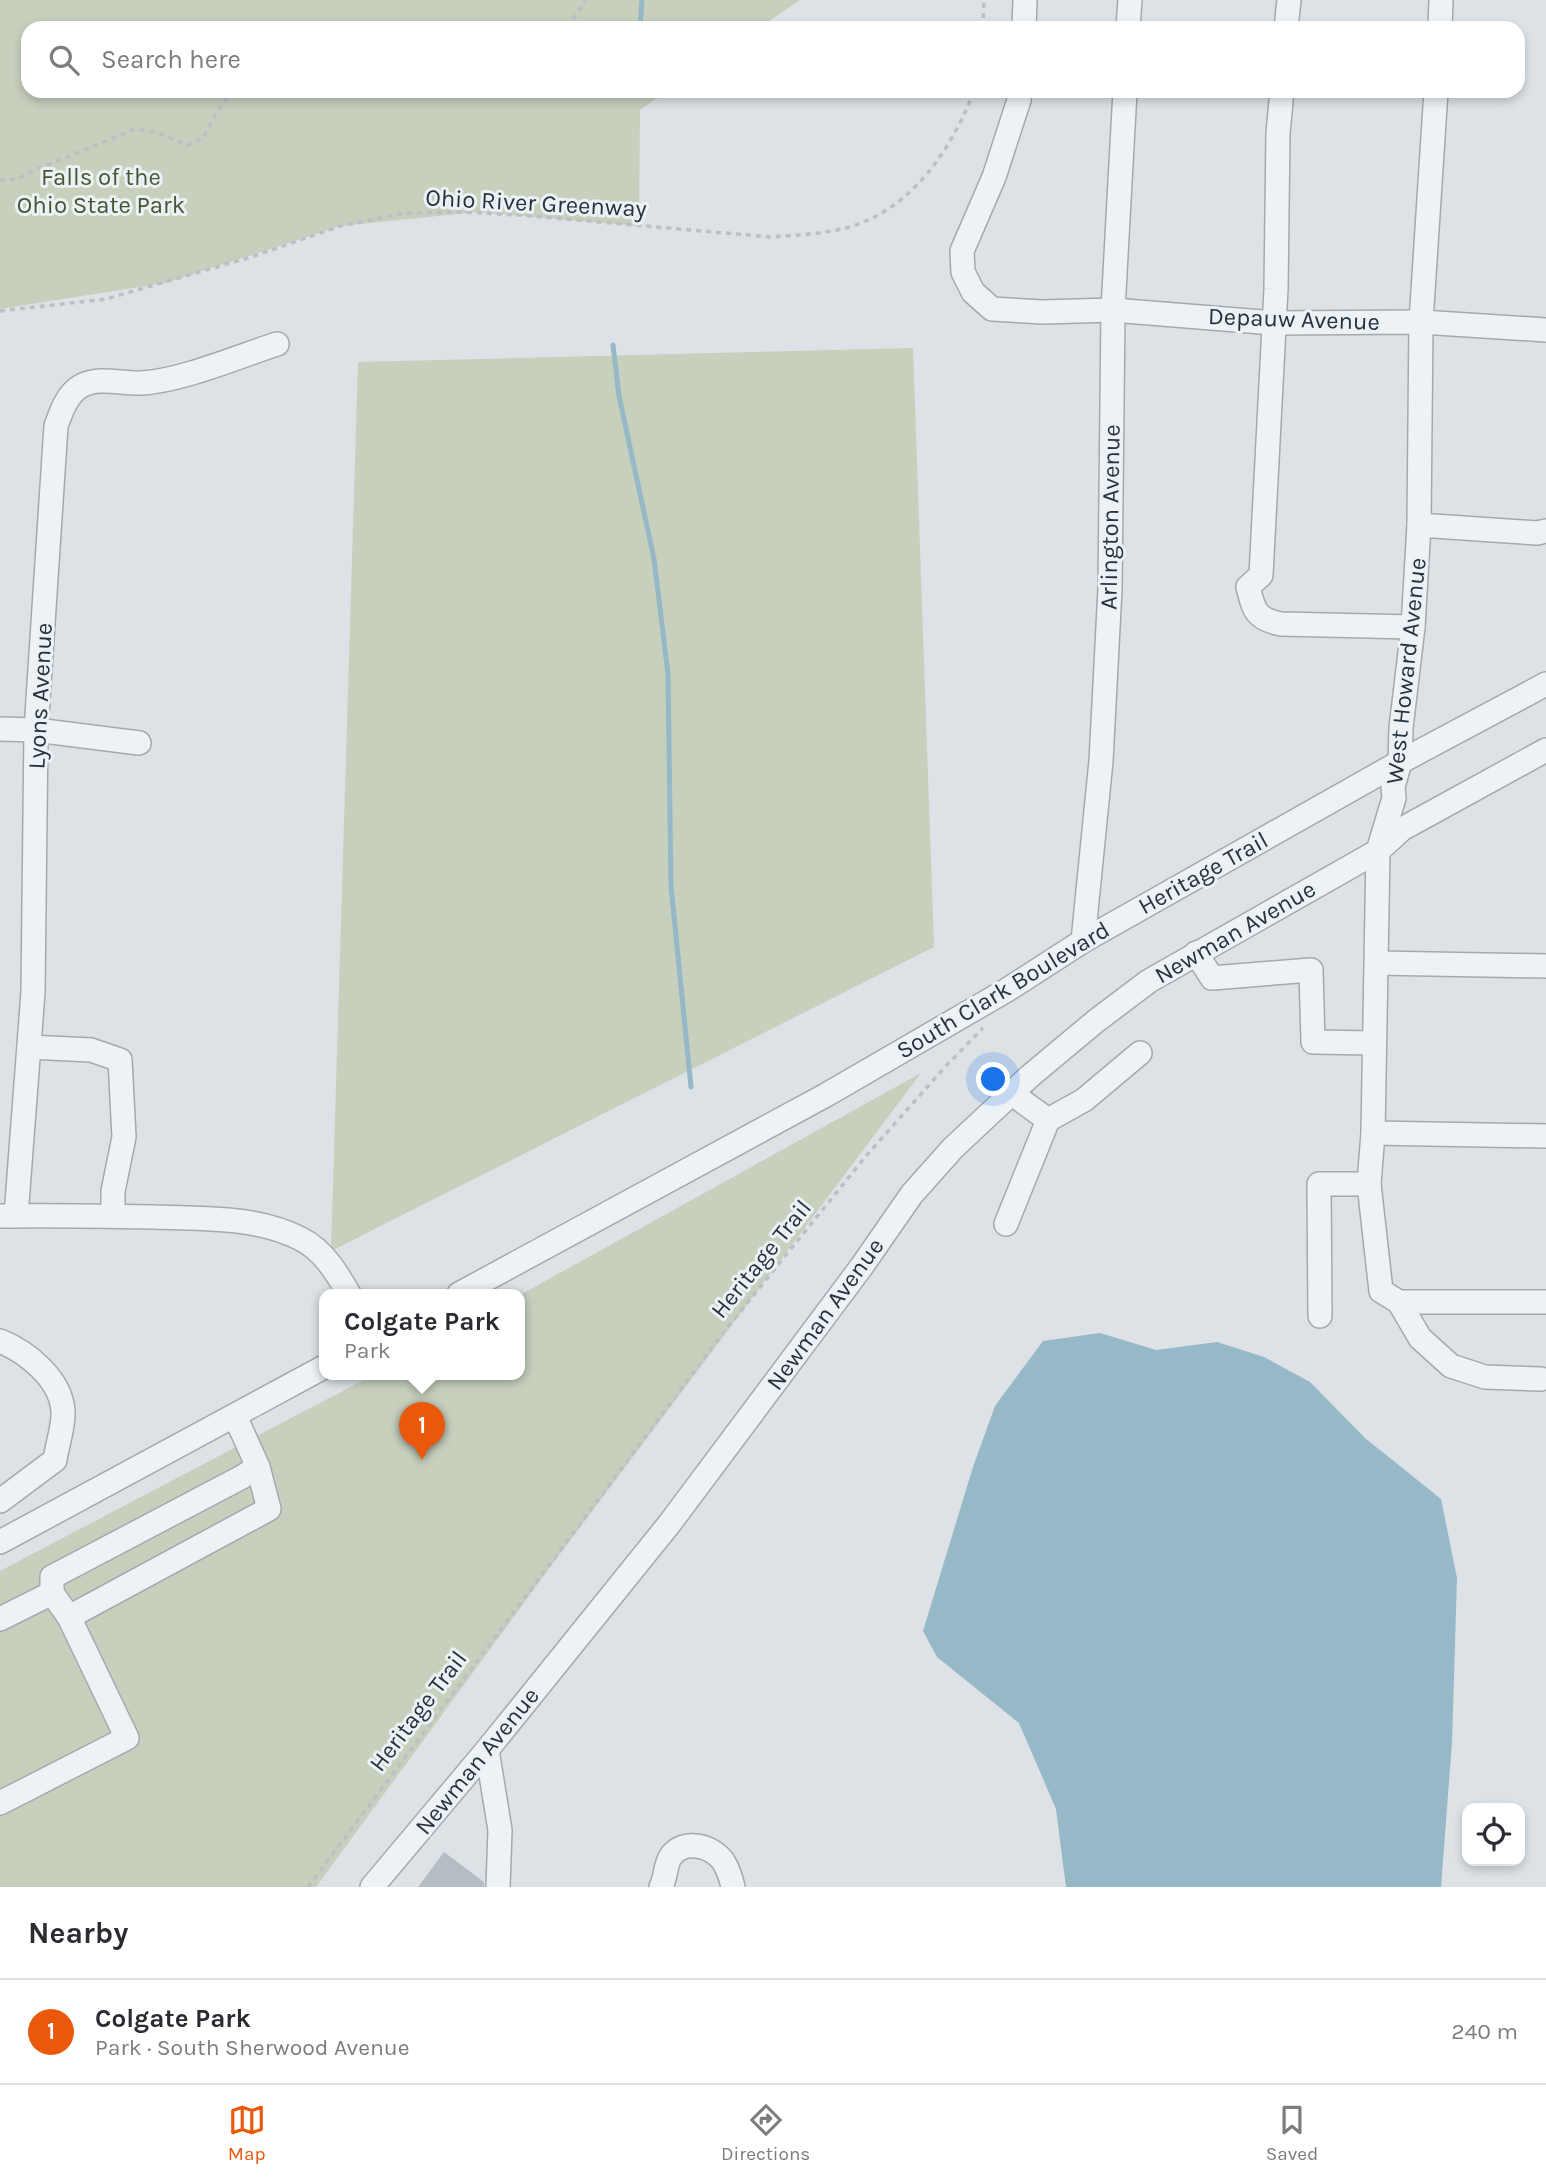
<!DOCTYPE html>
<html lang="en">
<head>
<meta charset="utf-8">
<style>
  :root { --surface:#fff; --page:#f2f2f3; --text:#2b2b33; --muted:#7c7c81; --line:#e1e1e2; --accent:#ea580c }
  body { margin:0; font-family:Karla,sans-serif; background:var(--page); color:var(--text) }
  .controls { position:absolute; right:21px; bottom:21px; display:grid; overflow:hidden; border-radius:14px; box-shadow:0 4px 10px #0003 }
  .controls button { width:63px; height:63px; display:grid; place-items:center; padding:0; border:0; border-bottom:2px solid var(--line); background:var(--surface); color:var(--text); font:35px sans-serif }
  .you { position:absolute; left:994px; top:1080px; width:24px; height:24px; margin:-18px; border:5px solid #fff; border-radius:50%; background:#1a73e8; box-shadow:0 0 0 10px #1a73e833 }
  .badge { display:grid; place-items:center; width:46px; height:46px; border-radius:50%; background:var(--accent); color:#fff; font-size:23px; font-weight:700 }
  .pin { position:absolute; translate:-50% -58px; filter:drop-shadow(0 2px 4px #0008) }
  .pin::after { content:''; position:absolute; top:37px; width:24px; height:21px; background:inherit; clip-path:polygon(0 0,100% 0,50% 100%) }
  .popup { position:absolute; left:319px; top:1289px; width:206px; height:91px; box-sizing:border-box; display:grid; place-content:center; border-radius:14px; background:var(--surface); filter:drop-shadow(0 2px 5px #0005); font-size:23px; white-space:nowrap; color:var(--muted) }
  .popup b { font-size:26px; color:var(--text) }
  .popup::after { content:''; position:absolute; left:50%; top:100%; margin-left:-14px; border:14px solid transparent; border-top-color:var(--surface) }
  .list { margin:0; padding:0; list-style:none }
  h2 { display:flex; justify-content:space-between; align-items:center; height:91px; margin:0; padding:0 28px; font-size:30px }
  h2 small { font-size:23px; font-weight:400; color:var(--muted) }
  .list li { display:grid; grid-template-columns:46px 1fr auto; gap:21px; align-items:center; box-sizing:border-box; height:105px; padding:0 28px; border-top:2px solid var(--line) }
  .list b { display:block; font-size:26px; white-space:nowrap }
  .list p { margin:0; font-size:23px; white-space:nowrap; color:var(--muted) }
  .list em { font-size:23px; font-style:normal; color:var(--muted) }
  .icon { flex:none; width:38px; height:38px; fill:none; stroke:currentColor; stroke-width:2; stroke-linecap:round; stroke-linejoin:round }
  .map { position:relative; flex:none; width:1546px; height:1887px; overflow:hidden }
  .search { position:absolute; background:var(--surface); box-shadow:0 4px 10px #0003; left:21px; right:21px; top:21px; height:77px; display:flex; align-items:center; gap:18px; box-sizing:border-box; padding:0 24px; border-radius:21px; color:var(--muted); font-size:26px }
  .sheet { height:196px; background:var(--surface) }
  nav { display:flex; justify-content:space-around; align-items:center; box-sizing:border-box; height:98px; border-top:2px solid var(--line); background:var(--surface); font-size:19px; color:var(--muted) }
  nav a { display:grid; justify-items:center; gap:4px }
  nav .on { color:var(--accent) }
  .map>svg:first-child { display:block }
  .green { fill:#c6d0bd }
  .water { fill:#97b8c7 }
  .lines { fill:none; stroke-linecap:round; stroke-linejoin:round }
  .stream { stroke:#97b8c7; stroke-width:5 }
  .building { fill:#b4bdc3 }
  .minor-casing { stroke:#a2aab0; stroke-width:26 }
  .path { stroke:#bbc0c5; stroke-width:3.5; stroke-dasharray:5 5; stroke-linecap:butt }
  .minor { stroke:#eff2f5; stroke-width:23 }
  .labels { text-anchor:middle; stroke-width:6; stroke-linejoin:round; paint-order:stroke }
  .park-label { font-size:24px; fill:#425833; stroke:#ebf1f4 }
  .street-label { font-size:24px; fill:#26333d; stroke:#ebf1f4 }
</style>
</head>
<body>
<div class="map">
<svg width="1546" height="1887" viewBox="0 0 1546 1887">
  <rect width="100%" height="100%" fill="#dce2e6"/>
  <g class="green">
    <path d="M0,0H800L759,28H28V91H667L640,110L639,226L477,212L341,226L165,283L0,309Z"/>
    <path d="M913,348L934,947L331,1251L358,362Z"/>
    <path d="M921,1073L548,1570L316,1887H0V1571L375,1374H520V1295Z"/>
  </g>
  <path class="water" d="M1100,1333L1156,1350L1217,1342L1264,1357L1310,1382L1365,1438L1441,1499L1457,1578L1452,1742L1441,1887H1066L1056,1809L1019,1723L937,1657L923,1631L973,1467L995,1406L1043,1341Z"/>
  <g class="lines">
    <g class="stream">
      <path d="M640,28L642,0"/>
      <path d="M613,345L619,396L654,559L668,674L671,886L691,1087"/>
    </g>
  </g>
  <path class="building" d="M444,1852L484,1882V1887H418Z"/>
  <g class="lines">
    <g class="minor-casing">
      <g id="minor">
        <path d="M1024,28L1025,0"/>
        <path d="M1128,28L1130,0"/>
        <path d="M1286,28L1289,0"/>
        <path d="M1440,28L1441,0"/>
        <path d="M1020,91L1019,100L994,177L962,251L963,272L973,292L992,309L1042,312L1113,310L1274,323L1421,322L1546,330"/>
        <path d="M1282,91L1278,133L1276,289L1261,575L1248,587C1254,611 1256,619 1281,624L1413,627"/>
        <path d="M1436,91L1421,322L1419,525L1413,627L1401,728L1400,762L1393,787L1394,798L1378,851L1373,1133L1369,1184L1381,1291L1399,1302H1546"/>
        <path d="M1419,525L1537,533L1546,531"/>
        <path d="M0,729L36,730L139,743"/>
        <path d="M1083,941L1101,761L1110,589L1113,310L1125,91"/>
        <path d="M1196,953L1212,978L1311,970L1313,1042L1374,1043"/>
        <path d="M1377,963L1546,966"/>
        <path d="M29,1047L91,1050L120,1060L124,1137L113,1191V1216"/>
        <path d="M1011,1093L1048,1120L1084,1100L1140,1053"/>
        <path d="M1373,1133L1546,1136"/>
        <path d="M0,1216C51,1215 103,1216 155,1217C204,1219 256,1216 301,1239C323,1250 337,1273 349,1294"/>
        <path d="M16,1216L33,992L36,730L56,426C61,412 67,394 81,386C99,376 122,384 141,383C181,381 237,357 277,344"/>
        <path d="M1006,1224L1048,1120"/>
        <path d="M459,1294L826,1095L1007,990L1083,941L1400,762L1546,684"/>
        <path d="M1399,1302L1420,1338L1451,1366L1485,1377L1541,1379"/>
        <path d="M1320,1316L1319,1184H1369"/>
        <path d="M0,1341C27,1352 61,1379 63,1411C64,1426 57,1445 55,1460L0,1501"/>
        <path d="M0,1542L324,1367"/>
        <path d="M69,1617L269,1509L258,1467L235,1416"/>
        <path d="M0,1619L52,1593"/>
        <path d="M487,1750L500,1830L498,1887"/>
        <path d="M0,1803L127,1738L69,1617L52,1593V1577L242,1477L258,1467"/>
        <path d="M372,1887L487,1750L670,1523L862,1266L912,1194L953,1148L1030,1076L1096,1021L1149,981L1378,851L1402,829L1546,750"/>
        <path d="M661,1887C666,1878 665,1864 671,1856C684,1838 712,1846 723,1861C728,1869 731,1878 733,1887"/>
      </g>
    </g>
    <g class="path">
      <path d="M545,28L571,22L586,0"/>
      <path d="M983,28L984,0"/>
      <path d="M0,180L18,179L35,170L135,129L155,132L187,145L203,138L217,111L232,91"/>
      <path d="M0,311L106,299L251,257L341,226L404,213L460,212L519,215L771,237C796,235 822,234 846,228C912,210 951,150 974,91"/>
      <path d="M308,1887L723,1333L866,1156L945,1067L983,1028"/>
    </g>
    <use href="#minor" class="minor"/>
  </g>
  <g class="labels">
    <g class="park-label">
      <text x="101" y="185">Falls of the<tspan x="101" dy="28">Ohio State Park</tspan></text>
    </g>
    <g class="street-label">
      <text transform="translate(536 203) rotate(3)" y="8">Ohio River Greenway</text>
      <text transform="translate(1294 319) rotate(2)" y="8">Depauw Avenue</text>
      <text transform="translate(1110 517) rotate(-89)" y="8">Arlington Avenue</text>
      <text transform="translate(1406 671) rotate(-84)" y="8">West Howard Avenue</text>
      <text transform="translate(40 696) rotate(-87)" y="8">Lyons Avenue</text>
      <text transform="translate(1203 873) rotate(-29)" y="8">Heritage Trail</text>
      <text transform="translate(1235 932) rotate(-30)" y="8">Newman Avenue</text>
      <text transform="translate(1003 990) rotate(-31)" y="8">South Clark Boulevard</text>
      <text transform="translate(761 1259) rotate(-51)" y="8">Heritage Trail</text>
      <text transform="translate(825 1314) rotate(-54)" y="8">Newman Avenue</text>
      <text transform="translate(418 1711) rotate(-53)" y="8">Heritage Trail</text>
      <text transform="translate(477 1761) rotate(-51)" y="8">Newman Avenue</text>
    </g>
  </g>
</svg>
<div class="controls">
<button><svg class="icon" aria-label="locate" viewBox="0 0 24 24"><circle cx="12" cy="12" r="6"/><path d="M12 2v4M12 18v4M2 12h4M18 12h4"/></svg></button>
</div>
<div class="you"></div>
<div class="pin badge" style="left:422px;top:1460px">1</div>
<div class="popup"><b>Colgate Park</b>Park</div>
<div class="search"><svg class="icon" aria-label="search" viewBox="0 0 24 24"><circle cx="10" cy="10" r="6"/><path d="M15 15l6 6"/></svg>Search here</div>
</div>
<section class="sheet">
<h2>Nearby<small></small></h2>
<ul class="list">
<li><span class="badge">1</span><div><b>Colgate Park</b><p>Park · South Sherwood Avenue</p></div><em>240 m</em></li>
</ul>
</section>
<nav>
<a class="on"><svg class="icon" aria-label="map" viewBox="0 0 24 24"><path d="M3 6l6-2 6 2 6-2v14l-6 2-6-2-6 2zM9 4v14M15 6v14"/></svg>Map</a>
<a><svg class="icon" aria-label="directions" viewBox="0 0 24 24"><path d="M12 3l9 9-9 9-9-9zM9 14v-3h6M13 9l2 2-2 2"/></svg>Directions</a>
<a><svg class="icon" aria-label="saved" viewBox="0 0 24 24"><path d="M7 4h10v16l-5-4-5 4z"/></svg>Saved</a>
</nav>
</body>
</html>
